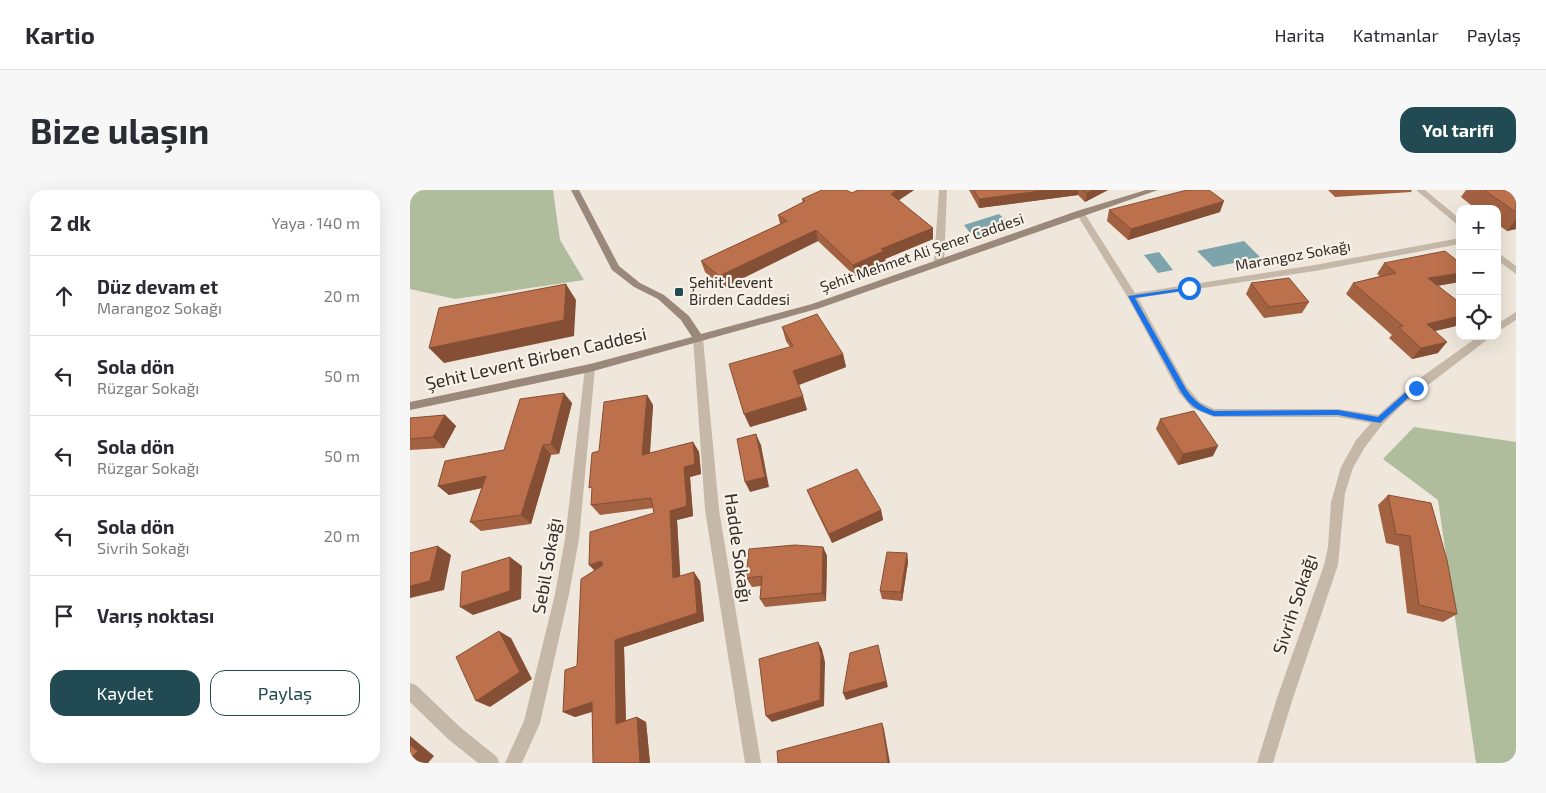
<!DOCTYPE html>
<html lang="tr">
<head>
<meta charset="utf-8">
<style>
  :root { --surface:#fff; --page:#f7f7f7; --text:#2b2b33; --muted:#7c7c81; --line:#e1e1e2; --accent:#214a52 }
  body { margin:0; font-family:"Exo 2",sans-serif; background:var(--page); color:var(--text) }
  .controls { position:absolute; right:15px; top:15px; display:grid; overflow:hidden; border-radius:10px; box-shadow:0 5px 20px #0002 }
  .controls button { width:45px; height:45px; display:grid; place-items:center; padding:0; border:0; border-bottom:1px solid var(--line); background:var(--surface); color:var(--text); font:25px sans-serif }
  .stop { position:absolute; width:15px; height:15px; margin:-11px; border:4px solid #1a73e8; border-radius:50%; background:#fff }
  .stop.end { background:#1a73e8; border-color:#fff; box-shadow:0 1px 5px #0008 }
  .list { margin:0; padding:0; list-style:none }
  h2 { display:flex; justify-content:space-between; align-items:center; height:65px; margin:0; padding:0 20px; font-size:21px }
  h2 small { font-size:16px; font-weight:400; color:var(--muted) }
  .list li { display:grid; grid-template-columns:32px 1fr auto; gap:15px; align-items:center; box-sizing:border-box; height:80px; padding:0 20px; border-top:1px solid var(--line) }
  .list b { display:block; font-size:19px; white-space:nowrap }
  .list p { margin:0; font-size:16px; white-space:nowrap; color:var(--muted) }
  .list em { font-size:16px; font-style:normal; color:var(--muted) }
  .actions { display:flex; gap:10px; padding:15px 20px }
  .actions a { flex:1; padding:11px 0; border:1px solid var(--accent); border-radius:15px; text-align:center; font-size:18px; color:var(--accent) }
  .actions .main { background:var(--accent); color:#fff }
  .icon { flex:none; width:28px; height:28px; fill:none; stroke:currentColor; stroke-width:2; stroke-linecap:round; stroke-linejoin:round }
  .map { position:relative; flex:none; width:1106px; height:573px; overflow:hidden; border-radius:15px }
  header { display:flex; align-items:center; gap:30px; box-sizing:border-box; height:70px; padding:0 25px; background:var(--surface); border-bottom:1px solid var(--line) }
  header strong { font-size:24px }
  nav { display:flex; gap:28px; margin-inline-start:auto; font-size:18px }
  .intro { display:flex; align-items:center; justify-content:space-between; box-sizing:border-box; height:120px; padding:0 30px }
  h1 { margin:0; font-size:35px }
  .button { padding:12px 22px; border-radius:15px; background:var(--accent); color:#fff; font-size:18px; font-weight:700 }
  main { display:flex; gap:30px; padding:0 30px }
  aside { flex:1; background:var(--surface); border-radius:15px; box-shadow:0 5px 20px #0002 }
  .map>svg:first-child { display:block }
  .green { fill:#afbd9c }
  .water { fill:#7ca4aa }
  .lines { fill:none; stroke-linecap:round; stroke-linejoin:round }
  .street { fill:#c6b8a8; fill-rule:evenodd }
  .secondary { fill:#9a887a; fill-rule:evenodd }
  .wall { fill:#a26141 }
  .shaded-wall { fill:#844f35 }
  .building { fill:#bc714c; stroke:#844f35 }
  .route { fill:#1a73e8 }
  .poi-dot { fill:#214a52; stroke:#f7f1e7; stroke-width:2 }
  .labels { text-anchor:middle; stroke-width:4.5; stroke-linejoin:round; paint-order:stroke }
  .far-street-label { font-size:15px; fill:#342c28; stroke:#f7f1e7 }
  .far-poi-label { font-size:15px; fill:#342c28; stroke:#f7f1e7; text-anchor:start }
  .street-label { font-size:18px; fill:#342c28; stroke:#f7f1e7 }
</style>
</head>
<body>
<header>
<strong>Kartio</strong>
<nav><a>Harita</a><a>Katmanlar</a><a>Paylaş</a></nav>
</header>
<div class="intro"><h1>Bize ulaşın</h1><a class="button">Yol tarifi</a></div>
<main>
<aside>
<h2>2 dk<small>Yaya · 140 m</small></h2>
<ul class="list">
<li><svg class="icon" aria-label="ahead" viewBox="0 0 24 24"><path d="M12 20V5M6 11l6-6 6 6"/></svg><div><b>Düz devam et</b><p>Marangoz Sokağı</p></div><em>20 m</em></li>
<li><svg class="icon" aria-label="left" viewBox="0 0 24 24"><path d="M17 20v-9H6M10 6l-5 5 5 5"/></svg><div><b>Sola dön</b><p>Rüzgar Sokağı</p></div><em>50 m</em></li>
<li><svg class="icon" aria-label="left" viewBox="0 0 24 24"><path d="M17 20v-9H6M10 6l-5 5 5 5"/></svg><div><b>Sola dön</b><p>Rüzgar Sokağı</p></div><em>50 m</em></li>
<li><svg class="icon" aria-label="left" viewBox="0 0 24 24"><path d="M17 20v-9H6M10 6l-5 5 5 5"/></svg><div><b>Sola dön</b><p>Sivrih Sokağı</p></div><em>20 m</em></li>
<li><svg class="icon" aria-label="arrive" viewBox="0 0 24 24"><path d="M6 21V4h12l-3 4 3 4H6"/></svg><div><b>Varış noktası</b></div></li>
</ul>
<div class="actions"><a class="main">Kaydet</a><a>Paylaş</a></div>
</aside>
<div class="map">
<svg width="1106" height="573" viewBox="0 0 1106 573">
  <rect width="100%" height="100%" fill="#efe7db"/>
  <g class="green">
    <path d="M0,0H143L150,50L174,90L45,109L0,99Z"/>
    <path d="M1004,237L1106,252V573H1066L1028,310L973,269Z"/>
  </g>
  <g class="water">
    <path d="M589,24L604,37L564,48L554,35Z"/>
    <path d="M834,51L851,68L803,77L787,61Z"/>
    <path d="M749,62L763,80L748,83L734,65Z"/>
  </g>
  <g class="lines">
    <g class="street">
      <path d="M529,0H537L534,73L529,76L524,73Z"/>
      <path d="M1006,0H1015L1050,29V37Z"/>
      <path d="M667,21H673L725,103L905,75L1050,48V54L905,81L728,108L777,197L790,212L804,219H928L968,225L1006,191L1069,146H1082L992,215L972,235L955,257L943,278L935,303L928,375L883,508L863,573H847L867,508L914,375L918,357L921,312L931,277L946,250L961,233L928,227H804L782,218L769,203L717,106L666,23Z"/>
      <path d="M1087,62L1106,76V84L1087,70Z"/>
      <path d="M1106,122V130L1087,142V134Z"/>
      <path d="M288,144L293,148L309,320L351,573H335L295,320L283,148Z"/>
      <path d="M180,174L185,178L169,349L159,404L130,533L112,573H95L114,531L145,404L155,349L175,178Z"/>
      <path d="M0,493L6,495L50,537L87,567L89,573H68L38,549L0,512Z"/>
    </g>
    <path class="secondary" d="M161,0H169L209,76L230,93L254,105L279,126L291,144L402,114L667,21L736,0H748L410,118L180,182L0,220V212L180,174L282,147L271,130L248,109L224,97L202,80Z"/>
  </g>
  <g class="wall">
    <path d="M448,0H504L488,10L523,38V49L475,69L476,72L445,86L408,51L313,98L295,82L291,71L370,34L368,25L393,13L392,9L442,3Z"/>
    <path d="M559,0H698L675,12L668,5L569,18Z"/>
    <path d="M918,0H1002L1001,2L925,7Z"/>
    <path d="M1056,0H1106V39L1097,41L1087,34V19H1066L1051,7Z"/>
    <path d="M699,20L810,22L718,50L697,31Z"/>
    <path d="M974,73L1028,96L1050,113V135L1025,141L1028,163L1002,169L979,148L982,145L936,104L943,93L970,86L967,84Z"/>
    <path d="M841,93L899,112L892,123L854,128L836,104Z"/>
    <path d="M372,137L433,164L436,177L389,195L397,220L340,237L380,157L376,151Z"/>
    <path d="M237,205L243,215L240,263L283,252L289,262L291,284L280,287L283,326L267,330L270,386L290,391L294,431L214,457L216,531L227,527L236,532L240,573H183L182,522L165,527L153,522L167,476L185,381L244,323L243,318L190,325L181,315Z"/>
    <path d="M162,213L149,264L141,265L121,334L71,341L60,332L72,298L39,305L28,296L94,260Z"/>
    <path d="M35,225L46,236L34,258L0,260V228Z"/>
    <path d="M750,229L803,266L768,275L746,239Z"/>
    <path d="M397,300L471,320L473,330L422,353L401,310Z"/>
    <path d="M978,305L1047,424L1033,432L997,423L989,356L976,353L968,315Z"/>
    <path d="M413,357L417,366L416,411L355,417L350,409L351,396L342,397L336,388Z"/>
    <path d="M497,363L498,372L492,411L472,409L470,401Z"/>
  </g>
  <g class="shaded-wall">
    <path d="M487,0H504L482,15L481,4Z"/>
    <path d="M638,0H668V5L569,18V9Z"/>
    <path d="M683,0H698L675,12L677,3Z"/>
    <path d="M814,11L810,22L718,50L721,39Z"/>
    <path d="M1106,29V39L1097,41Z"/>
    <path d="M523,38V49L475,69L476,72L445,86L443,75L471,59Z"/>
    <path d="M406,40L408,51L313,98L309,86Z"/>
    <path d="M1050,83V92L1010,99L1018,88Z"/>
    <path d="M156,94L166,110L164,146L34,173L19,158Z"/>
    <path d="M1050,126V135L1008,145L1017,134Z"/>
    <path d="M1037,152L1028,163L1002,169L1011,158Z"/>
    <path d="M433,164L436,177L388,195L383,181Z"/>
    <path d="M154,203L162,213L149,264L141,254Z"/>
    <path d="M237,205L243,215L239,275L232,265Z"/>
    <path d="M393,206L397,220L340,237L334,224Z"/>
    <path d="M35,225L46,236L34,258L23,247Z"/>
    <path d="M346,244L351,255L359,297L340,302L335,292Z"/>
    <path d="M283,252L289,262L291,284L280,287L283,326L267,330L271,397L263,388L260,321L274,277Z"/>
    <path d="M133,255L141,265L121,334L111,325Z"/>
    <path d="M808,256L803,266L768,275L773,264Z"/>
    <path d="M76,286L86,295L39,305L28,296Z"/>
    <path d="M471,320L473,330L422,353L419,344Z"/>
    <path d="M28,356L41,365L34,400L0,408V396Z"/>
    <path d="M413,357L417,366L416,411L412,403Z"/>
    <path d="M497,363L498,372L492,411L491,402Z"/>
    <path d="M100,367L112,376L111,409L63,425L50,417Z"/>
    <path d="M191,371L200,380L188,384L179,375Z"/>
    <path d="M284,382L290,391L294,431L214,457L216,540L206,534L205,450Z"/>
    <path d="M89,441L101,448L122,489L80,517L66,511Z"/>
    <path d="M408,452L412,459L415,472L414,516L362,532L356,526Z"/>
    <path d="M468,455L478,497L436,510L433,503Z"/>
    <path d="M182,512L193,518L165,527L153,522Z"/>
    <path d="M227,527L236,532L240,573H230Z"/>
    <path d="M472,533L474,539L480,573H478Z"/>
    <path d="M0,546L24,566L18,573H0Z"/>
  </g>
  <g class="building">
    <path d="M412,0H436L442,3L448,0H487L481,4L523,38L471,59L474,61L443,75L406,40L309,86L291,71L377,31L368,25L395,11L392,9Z"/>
    <path d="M564,0H638L569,9Z"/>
    <path d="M673,0H683L677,3Z"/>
    <path d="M777,0H799L814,11L721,39L699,20Z"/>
    <path d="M1074,0H1106V22Z"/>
    <path d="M1035,61L1050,73V83L1018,88L1050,113V126L1017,134L1037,152L1011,158L988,137L993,136L943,93L986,83L974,73Z"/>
    <path d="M879,88L899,112L859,117L841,93Z"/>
    <path d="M156,94L154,130L19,158L29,118Z"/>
    <path d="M407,124L433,164L383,181L393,206L334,224L319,174L383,156L372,137Z"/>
    <path d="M154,203L141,254L133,255L111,325L60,332L76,286L28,296L35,271L94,260L110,209Z"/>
    <path d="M237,205L232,265L283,252L285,274L274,277L277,316L260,321L263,388L284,382L287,423L205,450L206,534L227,527L230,573H183L182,512L153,522L155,480L167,476L171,389L193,375L191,371L179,375L180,342L244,323L241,308L181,315L182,297L179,298L182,263L189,261L194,212Z"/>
    <path d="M784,221L808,256L773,264L750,229Z"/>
    <path d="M35,225L23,247L0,249V228Z"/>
    <path d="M346,244L355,287L335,292L327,249Z"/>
    <path d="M447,279L471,320L419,344L397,300Z"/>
    <path d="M978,305L1021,313L1037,370L1047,424L1009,415L1000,346L986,344Z"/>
    <path d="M385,355L413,357L412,403L350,409L352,386L336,388L339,359Z"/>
    <path d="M28,356L20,391L0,396V363Z"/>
    <path d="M477,362L497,363L491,402L470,401Z"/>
    <path d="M100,367V401L50,417L52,382Z"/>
    <path d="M89,441L110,482L66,511L46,467Z"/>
    <path d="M408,452L411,465L410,510L356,526L349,469Z"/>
    <path d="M468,455L476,491L433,503L440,463Z"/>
    <path d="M472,533L478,573H368L367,561Z"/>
    <path d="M0,555L8,561L0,569Z"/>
  </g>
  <path class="route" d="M781,97L779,100L725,108L776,199C784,210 790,216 804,221L928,220L968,227L1003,196L1009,198L970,233L928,225L804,226C788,221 780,216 771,202L718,106Z"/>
  <rect class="poi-dot" x="264" y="97" width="10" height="10" rx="2.5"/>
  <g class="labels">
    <g class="far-street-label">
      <text transform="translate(512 63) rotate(-19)" y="5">Şehit Mehmet Ali Şener Caddesi</text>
      <text transform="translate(883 66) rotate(-10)" y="5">Marangoz Sokağı</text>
    </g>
    <g class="far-poi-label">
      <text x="279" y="98">Şehit Levent<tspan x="279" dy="17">Birden Caddesi</tspan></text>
    </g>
    <g class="street-label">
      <text transform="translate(126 169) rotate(-13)" y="6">Şehit Levent Birben Caddesi</text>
      <text transform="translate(328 358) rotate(82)" y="6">Hadde Sokağı</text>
      <text transform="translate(137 376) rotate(-80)" y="6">Sebil Sokağı</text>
      <text transform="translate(885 414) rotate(-72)" y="6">Sivrih Sokağı</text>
    </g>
  </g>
</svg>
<div class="controls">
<button>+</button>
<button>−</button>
<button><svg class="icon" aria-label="locate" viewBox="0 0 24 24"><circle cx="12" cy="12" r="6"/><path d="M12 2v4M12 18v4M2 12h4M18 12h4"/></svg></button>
</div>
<div class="stop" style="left:779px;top:98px"></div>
<div class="stop end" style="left:1006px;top:198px"></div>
</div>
</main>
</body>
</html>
